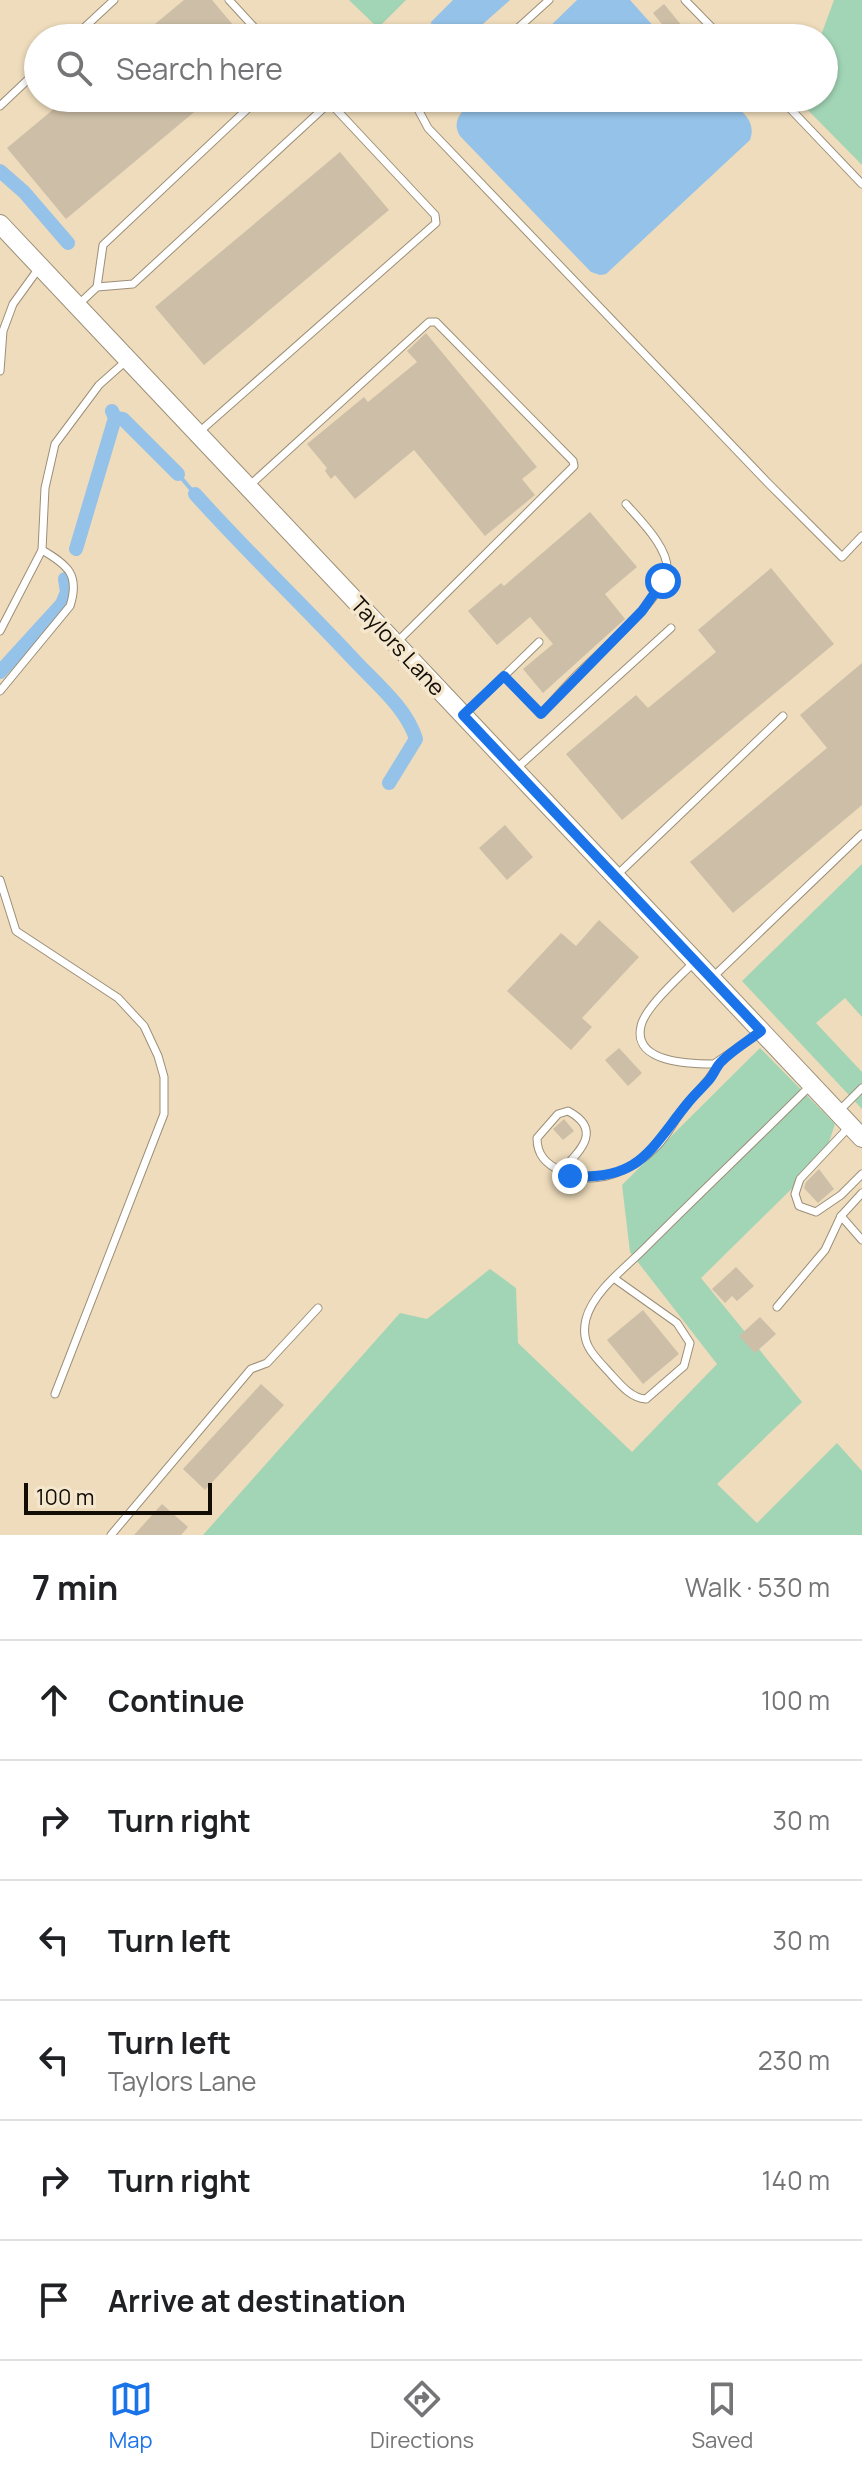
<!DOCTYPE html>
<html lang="en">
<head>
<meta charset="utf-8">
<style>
  :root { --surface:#fff; --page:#f2f2f2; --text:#202124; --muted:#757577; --line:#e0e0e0; --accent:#1a73e8 }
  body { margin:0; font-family:Manrope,sans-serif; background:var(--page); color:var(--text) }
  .scale { position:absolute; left:24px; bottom:20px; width:188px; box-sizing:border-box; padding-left:8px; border:4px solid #120d05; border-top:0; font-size:22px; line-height:28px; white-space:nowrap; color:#120d05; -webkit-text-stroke:6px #f5e7ce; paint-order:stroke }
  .stop { position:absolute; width:24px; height:24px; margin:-18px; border:6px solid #1a73e8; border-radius:50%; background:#fff }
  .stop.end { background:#1a73e8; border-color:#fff; box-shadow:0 2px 8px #0008 }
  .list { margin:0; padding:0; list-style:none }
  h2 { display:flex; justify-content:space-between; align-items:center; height:104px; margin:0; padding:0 32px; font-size:34px }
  h2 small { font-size:26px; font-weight:400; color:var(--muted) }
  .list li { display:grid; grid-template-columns:52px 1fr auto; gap:24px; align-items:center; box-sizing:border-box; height:120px; padding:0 32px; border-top:2px solid var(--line) }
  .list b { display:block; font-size:30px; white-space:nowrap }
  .list p { margin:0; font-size:26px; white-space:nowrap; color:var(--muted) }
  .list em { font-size:26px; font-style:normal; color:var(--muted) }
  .icon { flex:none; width:44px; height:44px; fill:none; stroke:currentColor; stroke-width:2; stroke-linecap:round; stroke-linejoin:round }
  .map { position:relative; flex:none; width:862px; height:1535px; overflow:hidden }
  .search { position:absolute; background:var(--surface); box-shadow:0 2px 6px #0004; left:24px; right:24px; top:24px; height:88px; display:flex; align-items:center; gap:20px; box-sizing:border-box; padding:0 28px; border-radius:44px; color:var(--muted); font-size:30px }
  .sheet { height:824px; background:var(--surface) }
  nav { display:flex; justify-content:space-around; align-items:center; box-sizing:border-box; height:112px; border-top:2px solid var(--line); background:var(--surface); font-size:22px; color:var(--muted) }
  nav a { display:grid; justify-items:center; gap:4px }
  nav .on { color:var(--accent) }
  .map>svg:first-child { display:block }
  .built { fill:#eedcbc }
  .green { fill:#a2d5b6 }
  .water { fill:#95c2e8 }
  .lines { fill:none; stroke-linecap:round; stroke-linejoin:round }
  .stream { stroke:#95c2e8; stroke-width:4 }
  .canal { stroke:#95c2e8; stroke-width:14 }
  .building { fill:#cdbfa7 }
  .service-casing { stroke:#9c8f78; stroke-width:9 }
  .tertiary-casing { stroke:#9c8f78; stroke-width:20 }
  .service { stroke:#fff; stroke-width:7 }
  .tertiary { stroke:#fff; stroke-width:18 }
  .route { stroke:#1a73e8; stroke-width:10 }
  .labels { text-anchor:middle; stroke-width:7; stroke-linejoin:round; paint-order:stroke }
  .street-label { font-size:22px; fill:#120d05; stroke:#f5e7ce }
</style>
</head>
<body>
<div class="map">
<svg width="862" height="1535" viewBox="0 0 862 1535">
  <rect width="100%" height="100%" fill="#f5e7ce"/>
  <path class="built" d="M0,0H835L824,38H38V98H824L862,133V1535H0Z"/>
  <g class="green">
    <path d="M349,0H406L378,28Z"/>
    <path d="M834,0H862V165L797,99L824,98V38H820Z"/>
    <path d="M862,864V1017L845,998L816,1023L862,1072V1109L742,981Z"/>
    <path d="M760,1048L835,1124L824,1157L701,1278L802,1402L717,1484L757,1523L837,1443L862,1471V1535H203L400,1313L427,1319L490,1269L516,1288L518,1343L632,1452L717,1364L630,1252L622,1185Z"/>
  </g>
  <g class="water">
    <path d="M453,0H510L467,38H433L431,22Z"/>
    <path d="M577,0H630L664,38H538Z"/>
    <path d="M476,98H727C741,111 757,120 750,140L606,274L600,275L591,272L460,136C450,120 464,109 476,98Z"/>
  </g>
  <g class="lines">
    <path class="stream" d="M178,474L195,494"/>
    <g class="canal">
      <path d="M0,171L24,192L68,243"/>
      <path d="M115,418L123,419L178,474"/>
      <path d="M195,494C247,552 303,605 356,662C377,684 407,709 416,739L389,783"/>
      <path d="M76,549L115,418L112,411"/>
      <path d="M0,672L62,604L67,592L65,579"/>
    </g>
  </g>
  <g class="building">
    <path d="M184,0H212L244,38H138Z"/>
    <path d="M664,4L692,38H673L653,13Z"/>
    <path d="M67,98H211L66,219L7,148Z"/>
    <path d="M340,152L389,210L204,365L155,307Z"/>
    <path d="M426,333L537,467L522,479L535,495L485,536L414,450L355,499L335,475L331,479L325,471L327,468L307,444L364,397L368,402L417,362L407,351Z"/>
    <path d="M590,512L637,567L605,594L625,619L543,693L523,669L553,644L530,617L497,645L468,611L501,583L504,586Z"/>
    <path d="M771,568L834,644L622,820L566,754L636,695L648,708L716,652L698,630Z"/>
    <path d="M862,663V805L733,913L690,862L827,748L800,715Z"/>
    <path d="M505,825L533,857L507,880L479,848Z"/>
    <path d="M599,920L639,957L582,1018L592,1027L571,1050L507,991L561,933L576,946Z"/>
    <path d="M619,1048L642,1073L628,1086L605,1060Z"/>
    <path d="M564,1119L574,1131L563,1140L553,1129Z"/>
    <path d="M819,1169L834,1189L818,1203L804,1188L806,1182Z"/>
    <path d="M736,1267L754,1286L737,1301L732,1296L725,1303L712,1289Z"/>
    <path d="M643,1310L679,1354L643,1384L607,1340Z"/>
    <path d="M760,1317L776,1334L755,1353L739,1336Z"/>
    <path d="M261,1384L284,1405L205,1490L183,1469Z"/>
    <path d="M162,1504L188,1527L181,1535H134Z"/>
  </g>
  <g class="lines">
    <g class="service-casing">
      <g id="service">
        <path d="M229,0L264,38"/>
        <path d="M685,0L722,38"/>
        <path d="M73,38L114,0"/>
        <path d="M507,38L549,0"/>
        <path d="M412,98L428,128L767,482L842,557L862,536"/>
        <path d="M780,98L862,184"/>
        <path d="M0,106L38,70"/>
        <path d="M97,287L103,245L259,98"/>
        <path d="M79,304L97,287L133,284L327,105H332L435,215L436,223L198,433"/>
        <path d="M0,371L3,331L13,304L39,268"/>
        <path d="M249,486L429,322H436L573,461L574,466L397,642"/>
        <path d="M0,631L42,550L45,488L55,444L99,385L126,361"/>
        <path d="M504,676L541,714C555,699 568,683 583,669C602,650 664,596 667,572C670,549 640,520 626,504"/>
        <path d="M0,691L70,606C80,575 68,565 42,550"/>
        <path d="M465,714L539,642"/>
        <path d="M517,768L671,628"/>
        <path d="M617,875L783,716"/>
        <path d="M0,880L16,931L118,998L144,1026L158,1056L164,1077V1114L55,1394"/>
        <path d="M694,962C680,977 645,1007 641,1026C632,1063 691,1064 714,1064L761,1032"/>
        <path d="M713,977L862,834"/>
        <path d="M838,1112L862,1088"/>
        <path d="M849,1127L800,1179L795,1194L799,1206L816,1212L841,1195L862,1174"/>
        <path d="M561,1171C579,1152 604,1130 568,1111L558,1114L537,1138C537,1155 546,1164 561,1171C594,1188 632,1171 656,1147C668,1135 675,1119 685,1106C697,1091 711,1080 719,1062"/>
        <path d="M841,1216L862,1240"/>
        <path d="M615,1279L677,1323L690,1343L684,1366L646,1399C630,1398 619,1383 608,1371C593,1355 580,1343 586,1319C593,1292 625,1268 644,1249C699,1194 755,1141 810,1086"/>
        <path d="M777,1307L825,1250L841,1216L862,1193"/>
        <path d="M111,1535L251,1369L267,1363L318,1308"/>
      </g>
    </g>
    <g class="tertiary-casing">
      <path id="tertiary" d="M0,224L862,1138"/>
    </g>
    <use href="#service" class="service"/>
    <use href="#tertiary" class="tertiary"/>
  </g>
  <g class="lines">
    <path class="route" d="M570,1176C639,1181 649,1151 687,1104C694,1095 701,1089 708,1081C714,1075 716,1066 722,1061C733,1050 748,1041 761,1031L463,715L504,676L541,714L642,611L663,581"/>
  </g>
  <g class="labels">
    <g class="street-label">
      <text transform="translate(398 646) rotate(47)" y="8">Taylors Lane</text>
    </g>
  </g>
</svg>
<div class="scale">100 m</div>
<div class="stop" style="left:663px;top:581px"></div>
<div class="stop end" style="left:570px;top:1176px"></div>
<div class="search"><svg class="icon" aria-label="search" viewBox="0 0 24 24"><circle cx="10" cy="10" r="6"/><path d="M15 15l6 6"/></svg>Search here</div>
</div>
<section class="sheet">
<h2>7 min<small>Walk · 530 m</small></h2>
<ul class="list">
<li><svg class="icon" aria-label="ahead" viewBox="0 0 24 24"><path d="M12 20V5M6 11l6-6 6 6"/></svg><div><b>Continue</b></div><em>100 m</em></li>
<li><svg class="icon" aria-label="right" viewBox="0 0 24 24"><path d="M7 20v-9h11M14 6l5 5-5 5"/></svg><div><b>Turn right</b></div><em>30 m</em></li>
<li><svg class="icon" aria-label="left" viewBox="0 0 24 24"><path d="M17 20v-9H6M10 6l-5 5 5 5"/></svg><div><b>Turn left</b></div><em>30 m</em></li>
<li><svg class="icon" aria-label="left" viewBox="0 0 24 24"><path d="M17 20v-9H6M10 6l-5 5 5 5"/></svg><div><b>Turn left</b><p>Taylors Lane</p></div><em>230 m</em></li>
<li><svg class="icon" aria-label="right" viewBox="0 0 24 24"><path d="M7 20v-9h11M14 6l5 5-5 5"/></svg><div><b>Turn right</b></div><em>140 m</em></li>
<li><svg class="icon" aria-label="arrive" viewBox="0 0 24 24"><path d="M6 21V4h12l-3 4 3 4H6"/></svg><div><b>Arrive at destination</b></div></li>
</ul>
</section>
<nav>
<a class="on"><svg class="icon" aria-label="map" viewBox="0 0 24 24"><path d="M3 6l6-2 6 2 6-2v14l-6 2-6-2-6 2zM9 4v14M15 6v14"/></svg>Map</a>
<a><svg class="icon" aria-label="directions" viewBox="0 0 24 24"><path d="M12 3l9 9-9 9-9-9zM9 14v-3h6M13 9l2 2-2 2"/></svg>Directions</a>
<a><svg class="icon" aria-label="saved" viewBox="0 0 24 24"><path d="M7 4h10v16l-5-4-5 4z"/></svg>Saved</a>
</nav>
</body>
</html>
